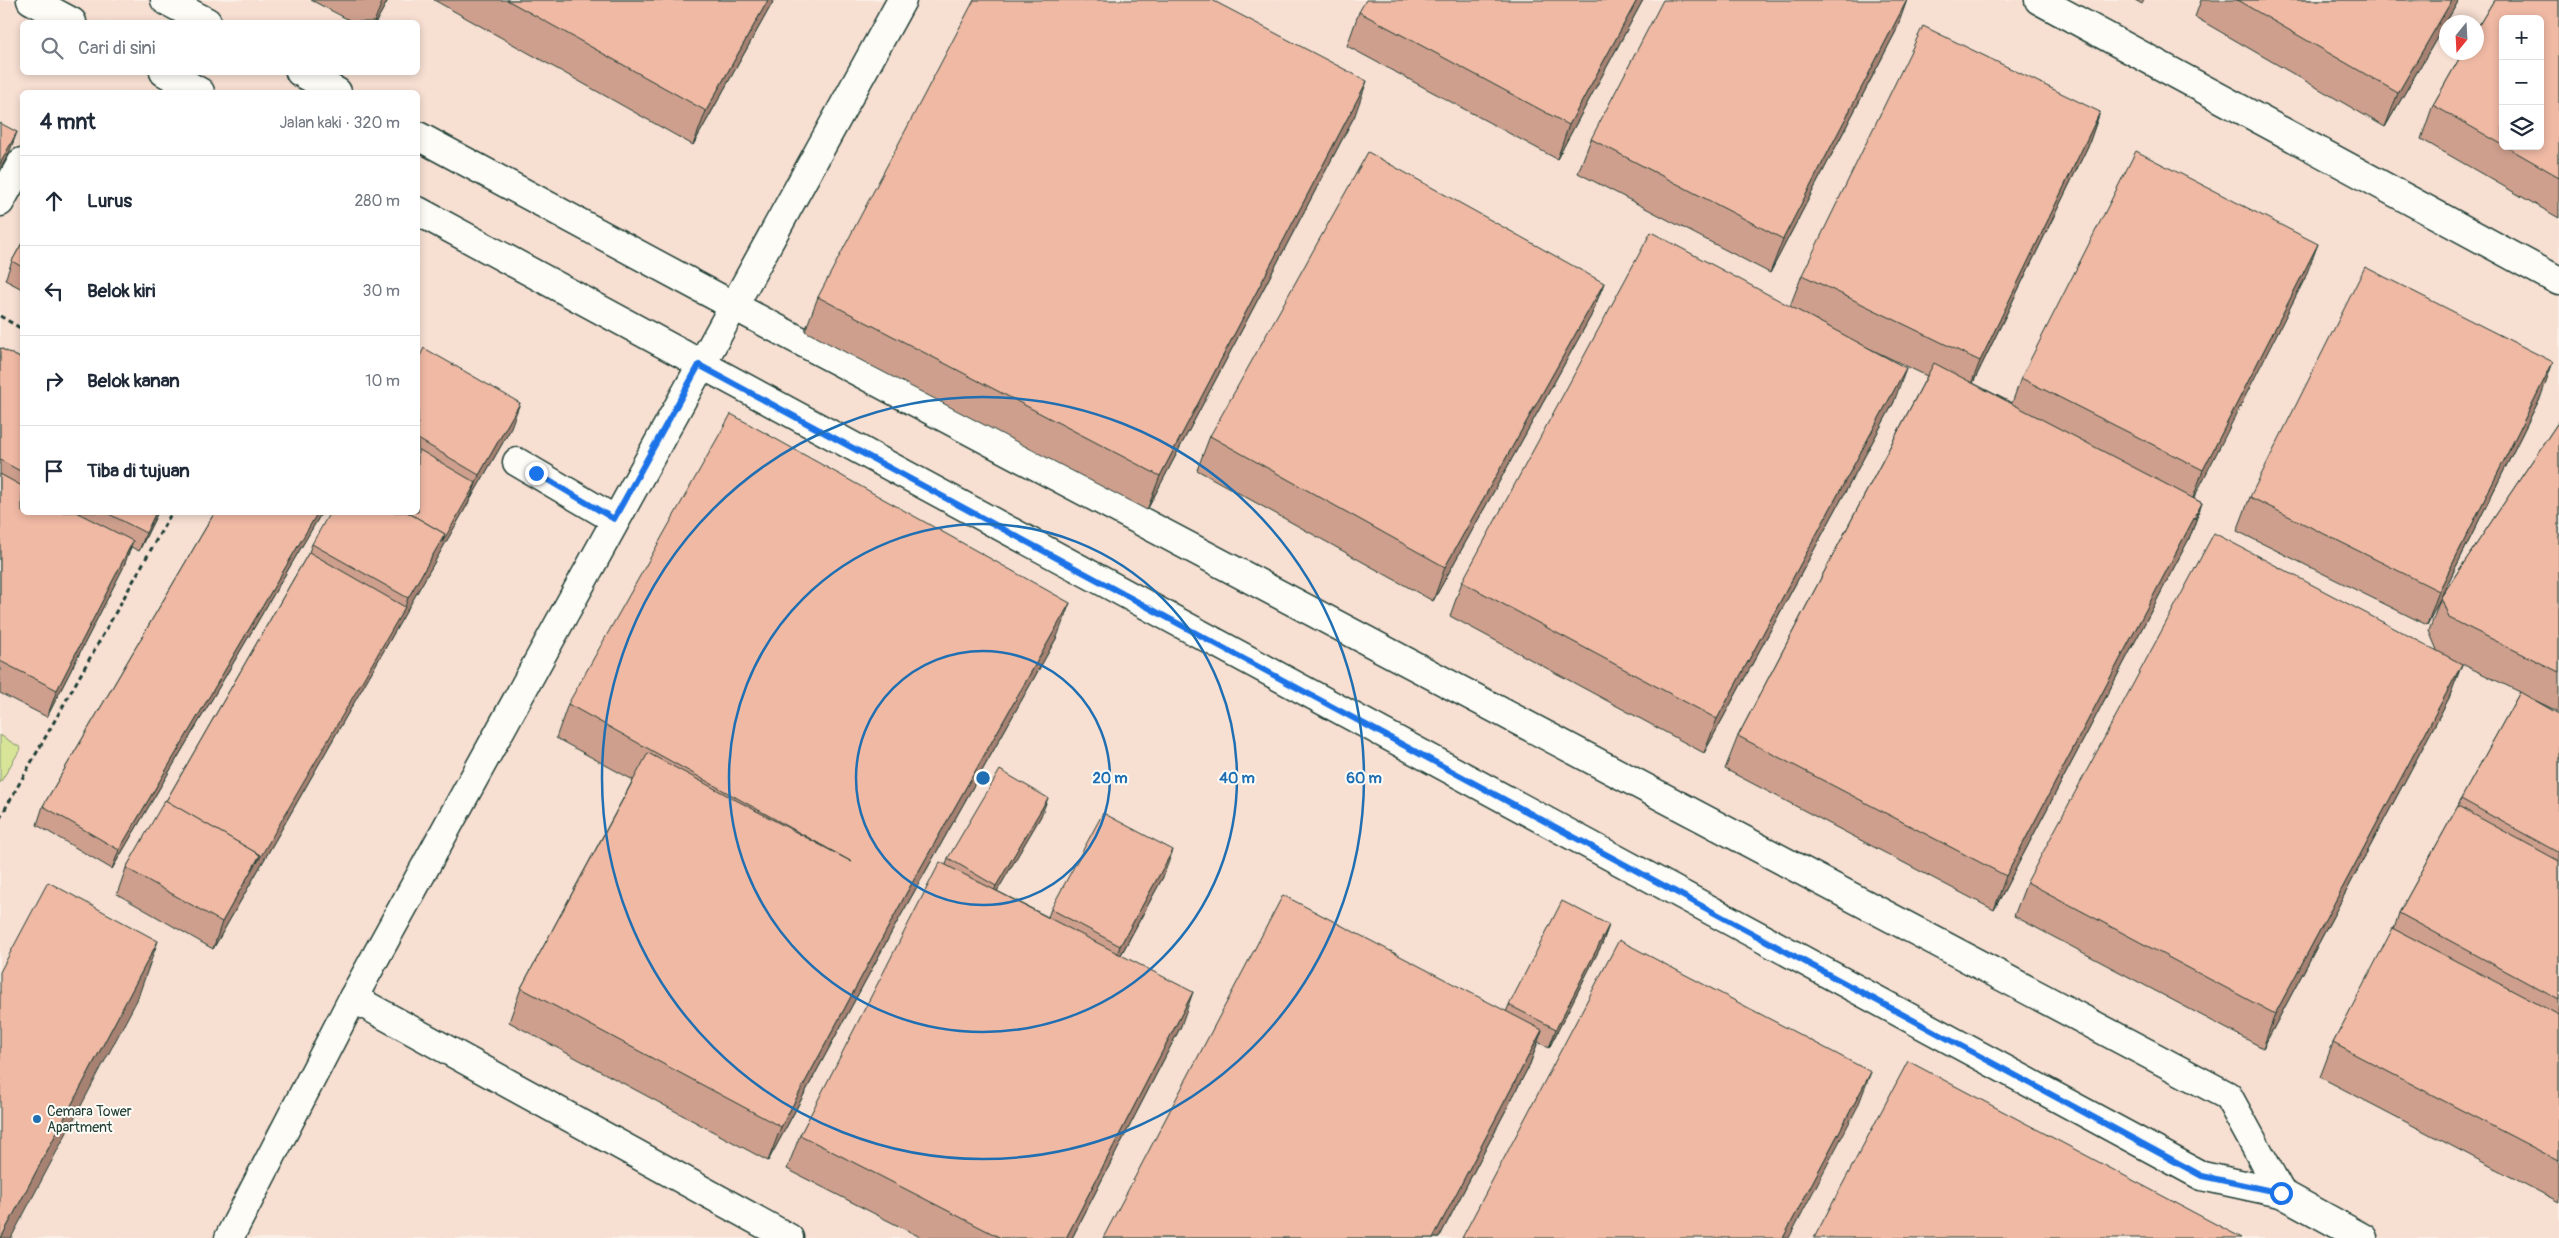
<!DOCTYPE html>
<html lang="id">
<head>
<meta charset="utf-8">
<style>
  :root { --surface:#fff; --page:#f6f6f7; --text:#1f2937; --muted:#747a83; --line:#e0e1e3 }
  body { margin:0; font-family:Pangolin,sans-serif; background:var(--page); color:var(--text) }
  .controls { position:absolute; right:15px; top:15px; display:grid; overflow:hidden; border-radius:8px; box-shadow:0 2px 8px #0003 }
  .controls button { width:45px; height:45px; display:grid; place-items:center; padding:0; border:0; border-bottom:1px solid var(--line); background:var(--surface); color:var(--text); font:25px sans-serif }
  .compass { position:absolute; left:2439px; top:15px; width:45px; height:45px; border-radius:50%; background:var(--surface); box-shadow:0 2px 8px #0003; rotate:198deg }
  .stop { position:absolute; width:15px; height:15px; margin:-11px; border:4px solid #1a73e8; border-radius:50%; background:#fff }
  .stop.end { background:#1a73e8; border-color:#fff; box-shadow:0 1px 5px #0008 }
  .list { margin:0; padding:0; list-style:none }
  h2 { display:flex; justify-content:space-between; align-items:center; height:65px; margin:0; padding:0 20px; font-size:21px }
  h2 small { font-size:16px; font-weight:400; color:var(--muted) }
  .list li { display:grid; grid-template-columns:32px 1fr auto; gap:15px; align-items:center; box-sizing:border-box; height:90px; padding:0 20px; border-top:1px solid var(--line) }
  .list b { display:block; font-size:19px; white-space:nowrap }
  .list em { font-size:16px; font-style:normal; color:var(--muted) }
  .icon { flex:none; width:28px; height:28px; fill:none; stroke:currentColor; stroke-width:2; stroke-linecap:round; stroke-linejoin:round }
  .map { position:relative; flex:none; width:2559px; height:1238px; overflow:hidden }
  .search { position:absolute; background:var(--surface); box-shadow:0 2px 8px #0003; left:20px; top:20px; width:400px; height:55px; display:flex; align-items:center; gap:12px; box-sizing:border-box; padding:0 18px; border-radius:8px; color:var(--muted); font-size:19px }
  .panel { position:absolute; background:var(--surface); box-shadow:0 2px 8px #0003; left:20px; top:90px; width:400px; height:425px; border-radius:8px }
  .map>svg:first-child { display:block }
  .built { fill:#f7dfd2; fill-rule:evenodd }
  .green { fill:#d8e598; stroke:#7c9166 }
  .lines { fill:none; stroke-linecap:round; stroke-linejoin:round }
  .minor-casing { stroke:#1f3d34; stroke-width:31 }
  .path { stroke:#1f3d34; stroke-width:3; stroke-dasharray:5 4; stroke-linecap:butt }
  .minor { stroke:#fdfcf7; stroke-width:28 }
  .wall { fill:#ce9f8d; stroke:#1f3d34; fill-rule:evenodd }
  .shaded-wall { fill:#a78273; stroke:#1f3d34 }
  .building { fill:#efb9a4; stroke:#1f3d34 }
  .route { stroke:#1a73e8; stroke-width:6 }
  .ring { fill:none; stroke:#1f6fb2; stroke-width:2.5 }
  .poi-dot { fill:#1f6fb2; stroke:#fdfcf7; stroke-width:2 }
  .labels { text-anchor:middle; stroke-width:4; stroke-linejoin:round; paint-order:stroke }
  .poi-label { font-size:14px; fill:#1f3d34; stroke:#fdfcf7; text-anchor:start }
  .centre { fill:#1f6fb2; stroke:#fdfcf7; stroke-width:2.5 }
  .ring-label { font-size:15px; text-anchor:middle; font-weight:bold; fill:#1f6fb2; stroke:#fdfcf7; stroke-width:4; stroke-linejoin:round; paint-order:stroke }
</style>
</head>
<body>
<div class="map">
<svg width="2559" height="1238" viewBox="0 0 2559 1238">
  <rect width="100%" height="100%" fill="#faefe6"/>
  <filter id="ink" filterUnits="userSpaceOnUse"><feTurbulence type="fractalNoise" baseFrequency=".02" numOctaves="2"/><feDisplacementMap in="SourceGraphic" scale="10" xChannelSelector="R" yChannelSelector="G"/><feConvolveMatrix kernelMatrix="1 2 1 2 8 2 1 2 1" color-interpolation-filters="sRGB"/></filter>
  <g filter="url(#ink)">
    <path class="built" d="M0,0H2559V1238H0ZM2503,19H2540V146H2503ZM22,22H418V72H22ZM2446,22H2476V52H2446ZM22,92H418V512H22Z"/>
    <path class="green" d="M0,735L21,748L0,783Z"/>
    <g class="lines">
      <g class="minor-casing">
        <g id="minor">
          <path d="M31,0L72,22"/>
          <path d="M165,0L207,22"/>
          <path d="M2039,0L2559,281"/>
          <path d="M164,72L200,92"/>
          <path d="M300,72L337,92"/>
          <path d="M418,136L734,306L2228,1096L2281,1193"/>
          <path d="M0,202L22,162"/>
          <path d="M418,211L2202,1176L2281,1193L2363,1238"/>
          <path d="M517,462L614,519"/>
          <path d="M353,998L789,1238"/>
          <path d="M229,1238L353,998L902,0"/>
        </g>
      </g>
      <g class="path">
        <path d="M0,316L22,329"/>
        <path d="M0,818L172,512"/>
      </g>
      <use href="#minor" class="minor"/>
    </g>
    <g class="wall">
      <path d="M311,0H388L376,22H353Z"/>
      <path d="M434,0H774L693,145Z"/>
      <path d="M1643,0L1557,159L1347,46L1359,12Z"/>
      <path d="M2135,0H2144L2142,4Z"/>
      <path d="M2201,0H2459L2385,127L2195,17Z"/>
      <path d="M2494,0H2559V218L2421,139L2433,105L2463,52H2476V30ZM2503,19H2540V146H2503Z"/>
      <path d="M1896,31L1770,273L1578,173L1591,139Z"/>
      <path d="M2100,112L2088,146L1973,383L2012,403L2021,378L2305,278L2193,498L2202,503L2190,537L1994,910L1725,769L1738,736L1927,376L1856,342L1894,402L1704,753L1450,616L1462,582L1790,306L1802,275Z"/>
      <path d="M1355,115L1147,510L805,331L818,297Z"/>
      <path d="M22,243V289L5,280L12,261Z"/>
      <path d="M1604,283L1591,316L1433,601L1197,470L1210,436Z"/>
      <path d="M0,348L22,359V512H158L139,551L131,547L123,568L47,717L0,693Z"/>
      <path d="M418,360L510,430L213,949L117,894L126,868L166,801L309,552L312,544L418,512Z"/>
      <path d="M2541,396L2427,625L2237,531L2250,497Z"/>
      <path d="M2559,421V712L2520,693L2559,714V1202L2320,1077L2333,1043L2394,929L2399,913L2458,806L2461,799L2520,692L2462,664L2449,698L2263,1048L2014,916L2027,882L2437,650L2429,631L2441,597Z"/>
      <path d="M215,512H322L112,869L37,825L43,806Z"/>
      <path d="M1057,637L895,926L768,1161L509,1022L521,988L633,780L556,738L568,704Z"/>
      <path d="M1041,816L997,891L1048,917L1051,909L1163,877L1121,955L1181,1026L1072,1238H922L787,1169L800,1135L946,865L948,858Z"/>
      <path d="M1609,925L1602,944L1549,1048L1538,1042L1530,1064L1439,1238H1103L1506,1012L1509,1005Z"/>
    </g>
    <g class="shaded-wall">
      <path d="M383,0H388L376,22H374Z"/>
      <path d="M768,0H774L693,145L706,111Z"/>
      <path d="M1637,0H1643L1557,159L1569,125Z"/>
      <path d="M1907,0L1896,31L1770,273L1783,239Z"/>
      <path d="M2452,0H2459L2385,127L2398,93Z"/>
      <path d="M1367,81L1355,115L1147,510L1160,476Z"/>
      <path d="M2100,112L2088,146L1967,395L1980,361Z"/>
      <path d="M17,132L10,151L0,170V164Z"/>
      <path d="M2318,244L2305,278L2191,504L2203,470Z"/>
      <path d="M1604,283L1591,316L1433,601L1445,567Z"/>
      <path d="M2553,362L2541,396L2427,625L2439,591Z"/>
      <path d="M1906,368L1894,402L1704,753L1717,719Z"/>
      <path d="M520,403L510,430L469,502L479,475Z"/>
      <path d="M476,483L469,502L213,949L222,922L260,855L405,607L408,598L445,534Z"/>
      <path d="M2202,503L2190,537L1994,910L2006,876Z"/>
      <path d="M156,512H158L139,551L146,533Z"/>
      <path d="M318,512H322L112,869L119,850Z"/>
      <path d="M133,541L123,568L47,717L57,690Z"/>
      <path d="M1070,603L1057,637L895,926L768,1161L781,1127L907,892Z"/>
      <path d="M2462,664L2449,698L2263,1048L2275,1014Z"/>
      <path d="M1048,798L1041,816L989,905L996,886Z"/>
      <path d="M1173,850L1163,877L1111,973L1120,946Z"/>
      <path d="M1609,925L1602,944L1549,1048L1556,1029Z"/>
      <path d="M158,941L137,1000L11,1238H1Z"/>
      <path d="M1193,992L1181,1026L1072,1238H1066Z"/>
      <path d="M1542,1030L1530,1064L1439,1238H1433Z"/>
      <path d="M1871,1072L1858,1106L1789,1238H1783Z"/>
    </g>
    <g class="building">
      <path d="M507,0H768L706,111Z"/>
      <path d="M974,0H1212L1367,81L1160,476L818,297Z"/>
      <path d="M1366,0H1637L1569,125L1359,12Z"/>
      <path d="M1663,0H1907L1783,239L1591,139Z"/>
      <path d="M2237,0H2452L2398,93Z"/>
      <path d="M2494,0H2559V177L2505,146H2540V19H2503V145L2433,105L2463,52H2476V30Z"/>
      <path d="M1923,26L2100,112L1980,361L1802,275Z"/>
      <path d="M0,123L17,132L0,164Z"/>
      <path d="M2136,151L2318,244L2203,470L2021,378Z"/>
      <path d="M1368,152L1604,283L1445,567L1210,436Z"/>
      <path d="M1651,232L1906,368L1717,719L1462,582Z"/>
      <path d="M22,243V267L12,261Z"/>
      <path d="M2365,267L2553,362L2439,591L2250,497Z"/>
      <path d="M0,348L22,359V472L0,460Z"/>
      <path d="M424,348L520,403L479,475L418,439V360Z"/>
      <path d="M1934,363L2202,503L2006,876L1738,736Z"/>
      <path d="M731,414L1070,603L907,892L781,1127L521,988L648,753L852,862L568,704Z"/>
      <path d="M2559,421V672L2449,618L2441,597Z"/>
      <path d="M418,449L476,483L442,543L445,534L407,512H418Z"/>
      <path d="M0,474L22,486V512H76L133,541L57,690L0,661Z"/>
      <path d="M105,512H156L146,533Z"/>
      <path d="M215,512H318L119,850L43,806Z"/>
      <path d="M330,512H407L445,534L408,598L312,544Z"/>
      <path d="M2214,533L2462,664L2275,1014L2027,882Z"/>
      <path d="M309,552L405,607L257,863L260,855L166,801Z"/>
      <path d="M2520,692L2559,714V853L2461,799Z"/>
      <path d="M1000,770L1048,798L996,886L948,858Z"/>
      <path d="M165,800L260,855L222,922L126,868Z"/>
      <path d="M2458,806L2559,861V1000L2399,913Z"/>
      <path d="M1103,813L1173,850L1120,946L1051,909Z"/>
      <path d="M940,862L1193,992L1066,1238H1001L800,1135Z"/>
      <path d="M48,882L158,941L1,1238H0V972Z"/>
      <path d="M1283,895L1542,1030L1433,1238H1103Z"/>
      <path d="M1562,901L1609,925L1556,1029L1509,1005Z"/>
      <path d="M2393,928L2559,1015V1161L2333,1043Z"/>
      <path d="M1619,940L1871,1072L1783,1238H1462Z"/>
      <path d="M1908,1061L2242,1238H1814Z"/>
    </g>
  </g>
  <g class="lines" filter="url(#ink)">
    <path class="route" d="M536,473L614,519L699,365L2202,1176L2281,1193"/>
  </g>
  <g class="ring">
    <circle cx="983" cy="778" r="127"/>
    <circle cx="983" cy="778" r="254"/>
    <circle cx="983" cy="778" r="381"/>
  </g>
  <circle class="poi-dot" cx="37" cy="1119" r="5"/>
  <g class="labels">
    <g class="poi-label">
      <text x="47" y="1116">Cemara Tower<tspan x="47" dy="16">Apartment</tspan></text>
    </g>
  </g>
  <circle cx="983" cy="778" r="8" class="centre"/>
  <g class="ring-label">
    <text x="1110" y="783">20 m</text>
    <text x="1237" y="783">40 m</text>
    <text x="1364" y="783">60 m</text>
  </g>
</svg>
<div class="controls">
<button>+</button>
<button>−</button>
<button><svg class="icon" aria-label="layers" viewBox="0 0 24 24"><path d="M12 4l9 5-9 5-9-5zM3 14l9 5 9-5"/></svg></button>
</div>
<svg class="compass" viewBox="-18 -18 36 36"><path d="M0-13l5 13h-10z" fill="#e53935"/><path d="M0 13l5-13h-10z" fill="#747a83"/></svg>
<div class="stop" style="left:2281px;top:1193px"></div>
<div class="stop end" style="left:536px;top:473px"></div>
<div class="search"><svg class="icon" aria-label="search" viewBox="0 0 24 24"><circle cx="10" cy="10" r="6"/><path d="M15 15l6 6"/></svg>Cari di sini</div>
<section class="panel">
<h2>4 mnt<small>Jalan kaki · 320 m</small></h2>
<ul class="list">
<li><svg class="icon" aria-label="ahead" viewBox="0 0 24 24"><path d="M12 20V5M6 11l6-6 6 6"/></svg><div><b>Lurus</b></div><em>280 m</em></li>
<li><svg class="icon" aria-label="left" viewBox="0 0 24 24"><path d="M17 20v-9H6M10 6l-5 5 5 5"/></svg><div><b>Belok kiri</b></div><em>30 m</em></li>
<li><svg class="icon" aria-label="right" viewBox="0 0 24 24"><path d="M7 20v-9h11M14 6l5 5-5 5"/></svg><div><b>Belok kanan</b></div><em>10 m</em></li>
<li><svg class="icon" aria-label="arrive" viewBox="0 0 24 24"><path d="M6 21V4h12l-3 4 3 4H6"/></svg><div><b>Tiba di tujuan</b></div></li>
</ul>
</section>
</div>
</body>
</html>
